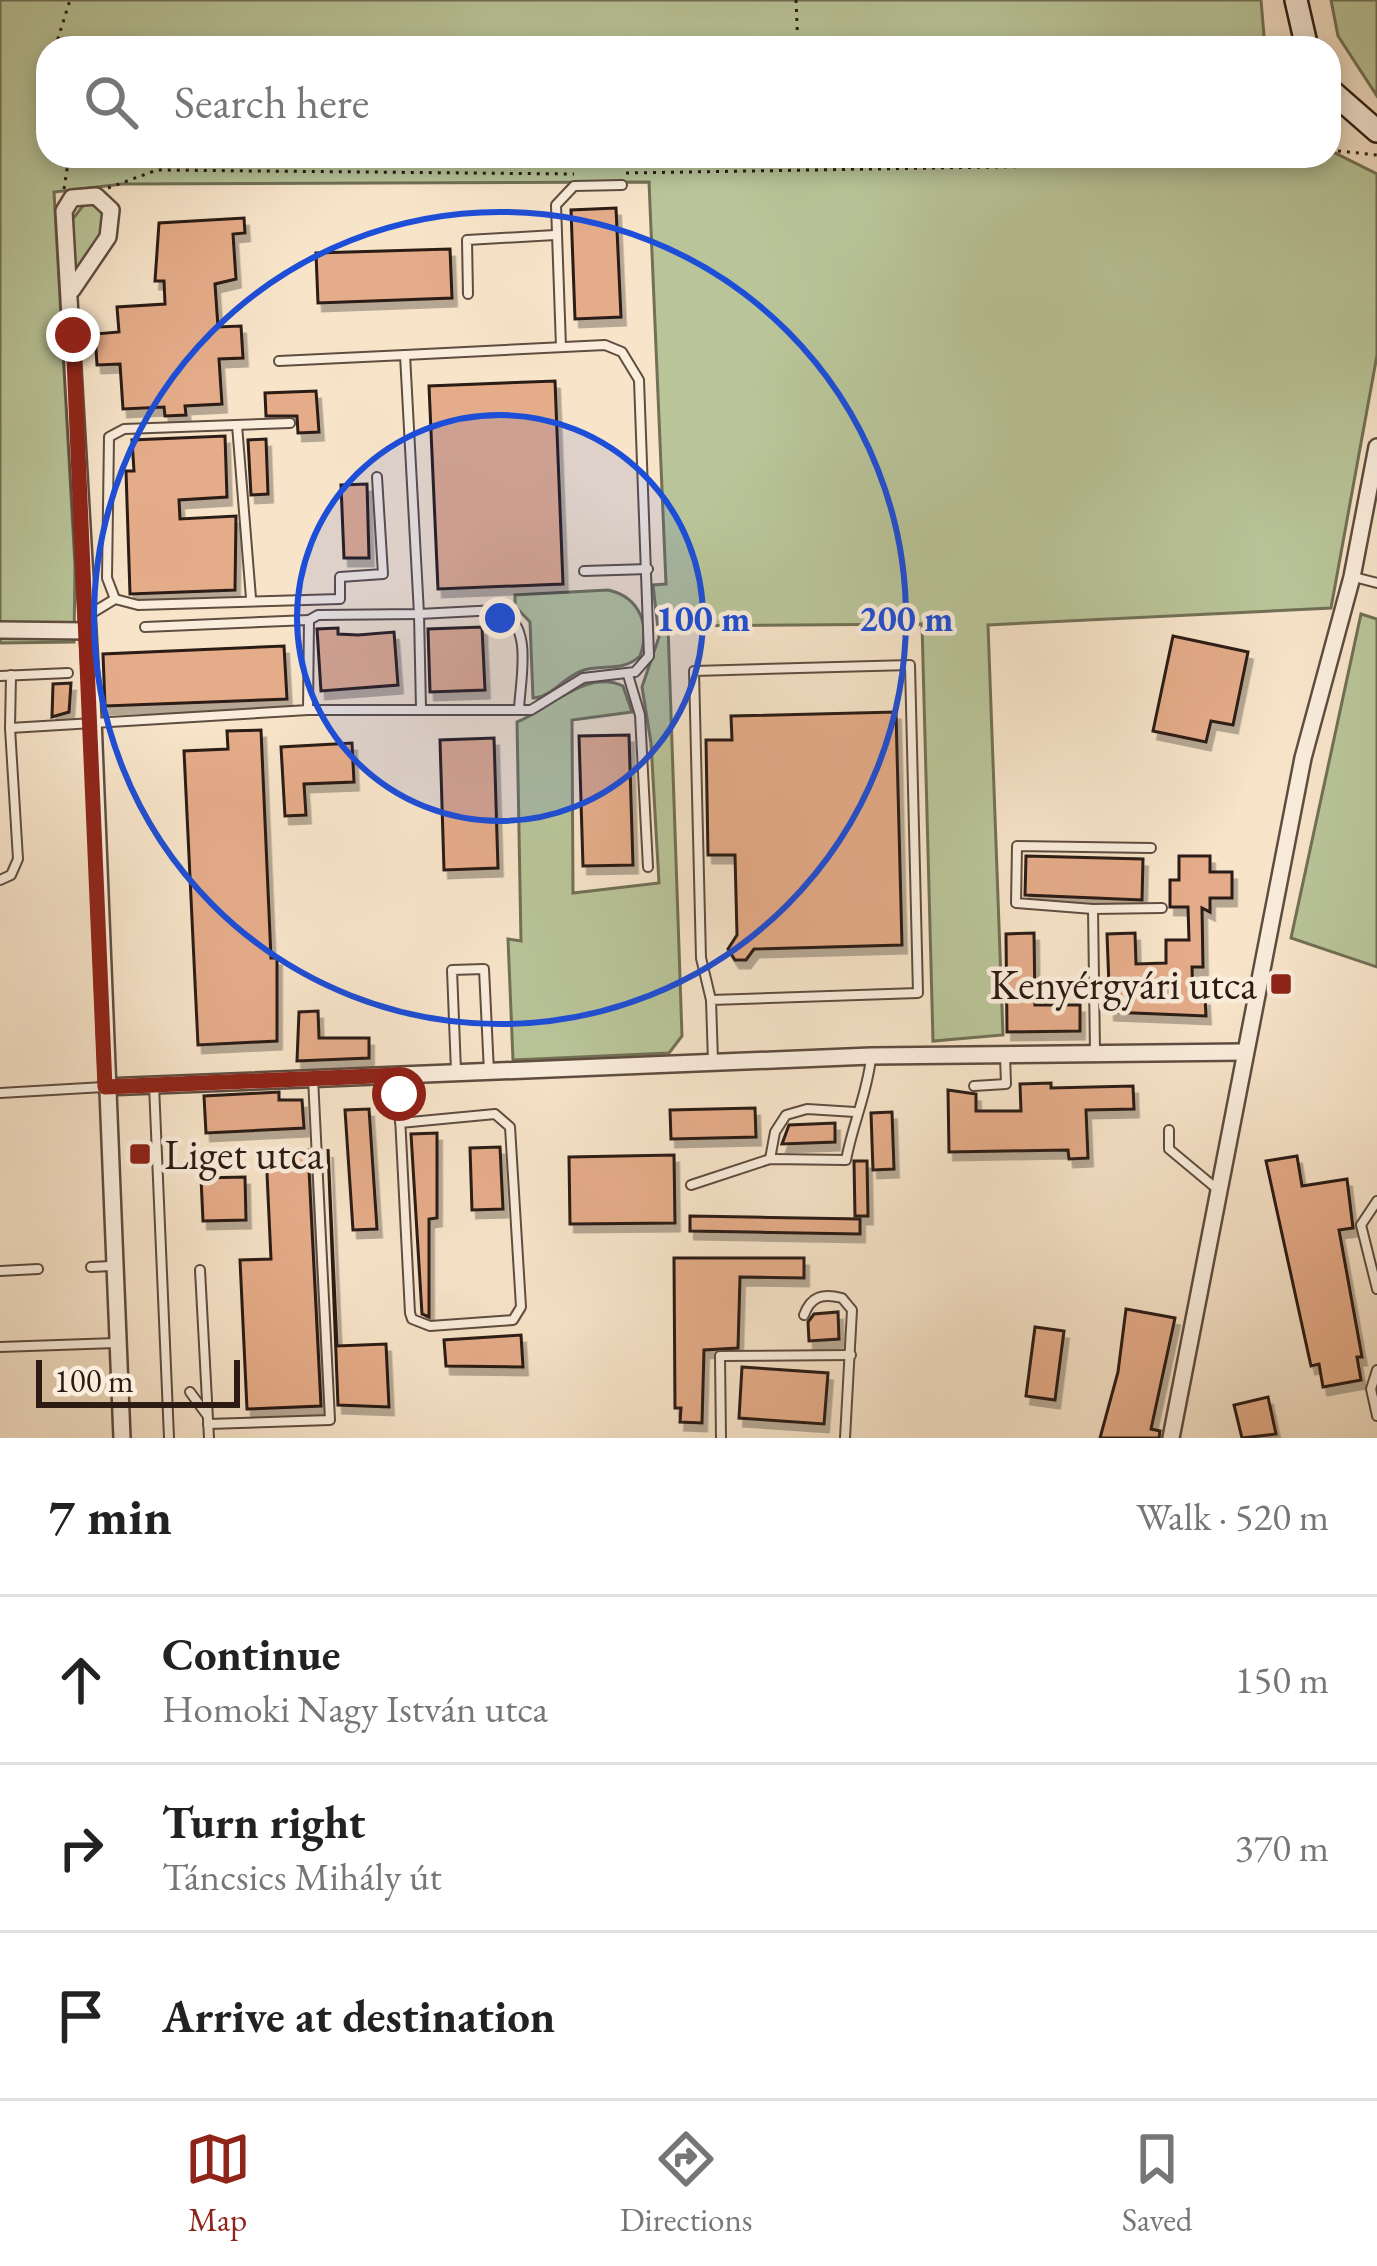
<!DOCTYPE html>
<html lang="en">
<head>
<meta charset="utf-8">
<style>
  :root { --surface:#fff; --page:#f6f6f6; --text:#222; --muted:#767676; --line:#e0e0e0; --accent:#8f2418 }
  body { margin:0; font-family:"EB Garamond",serif; background:var(--page); color:var(--text) }
  .scale { position:absolute; left:36px; bottom:30px; width:204px; box-sizing:border-box; padding-left:12px; border:6px solid #2c1b13; border-top:0; font-size:33px; line-height:42px; white-space:nowrap; color:#2c1b13; -webkit-text-stroke:9px #faeddc; paint-order:stroke }
  .stop { position:absolute; width:36px; height:36px; margin:-27px; border:9px solid #8f2418; border-radius:50%; background:#fff }
  .stop.end { background:#8f2418; border-color:#fff; box-shadow:0 3px 12px #0008 }
  .list { margin:0; padding:0; list-style:none }
  h2 { display:flex; justify-content:space-between; align-items:center; height:156px; margin:0; padding:0 48px; font-size:51px }
  h2 small { font-size:39px; font-weight:400; color:var(--muted) }
  .list li { display:grid; grid-template-columns:78px 1fr auto; gap:36px; align-items:center; box-sizing:border-box; height:168px; padding:0 48px; border-top:3px solid var(--line) }
  .list b { display:block; font-size:45px; white-space:nowrap }
  .list p { margin:0; font-size:39px; white-space:nowrap; color:var(--muted) }
  .list em { font-size:39px; font-style:normal; color:var(--muted) }
  .icon { flex:none; width:66px; height:66px; fill:none; stroke:currentColor; stroke-width:2; stroke-linecap:round; stroke-linejoin:round }
  .map { position:relative; flex:none; width:1377px; height:1438px; overflow:hidden }
  .search { position:absolute; background:var(--surface); box-shadow:0 6px 18px #0003; left:36px; right:36px; top:36px; height:132px; display:flex; align-items:center; gap:30px; box-sizing:border-box; padding:0 42px; border-radius:36px; color:var(--muted); font-size:45px }
  .sheet { height:660px; background:var(--surface) }
  nav { display:flex; justify-content:space-around; align-items:center; box-sizing:border-box; height:168px; border-top:3px solid var(--line); background:var(--surface); font-size:33px; color:var(--muted) }
  nav a { display:grid; justify-items:center; gap:6px }
  nav .on { color:var(--accent) }
  .map>svg:first-child { display:block }
  .green { fill:#b9c599; stroke:#727056; stroke-width:3 }
  .building { fill:#e5ac89; stroke:#2c1b13; stroke-width:3; filter:url(#shadow) }
  .lines { fill:none; stroke-linecap:round; stroke-linejoin:round }
  .lane-casing { stroke:#5f4d40; stroke-width:12 }
  .street-casing { stroke:#5f4d40; stroke-width:20 }
  .secondary-casing { stroke:#2c1b13; stroke-width:26 }
  .path { stroke:#2c1b13; stroke-width:3; stroke-dasharray:3 6; stroke-linecap:butt }
  .lane { stroke:#faeddc; stroke-width:8 }
  .street { stroke:#faeddc; stroke-width:15 }
  .secondary { stroke:#faeddc; stroke-width:21 }
  .route { stroke:#8f2418; stroke-width:15 }
  .ring { fill:none; stroke:#1d4ed8; stroke-width:6 }
  .poi-dot { fill:#8f2418; stroke:#faeddc; stroke-width:4.5 }
  .labels { text-anchor:middle; stroke-width:9; stroke-linejoin:round; paint-order:stroke }
  .poi-label { font-size:42px; fill:#2c1b13; stroke:#faeddc; text-anchor:end }
  .centre { fill:#1d4ed8; stroke:#faeddc; stroke-width:6 }
  .ring-label { font-size:36px; text-anchor:middle; font-weight:bold; fill:#1d4ed8; stroke:#faeddc; stroke-width:9; stroke-linejoin:round; paint-order:stroke }
</style>
</head>
<body>
<div class="map">
<svg width="1377" height="1438" viewBox="0 0 1377 1438">
  <defs>
    <filter id="shadow"><feDropShadow dx="4.5" dy="8" stdDeviation="0" flood-color="#0004"/></filter>
  </defs>
  <rect width="100%" height="100%" fill="#f7e4c9"/>
  <filter id="stains"><feTurbulence type="fractalNoise" baseFrequency=".00167" numOctaves="4"/><feColorMatrix values="0 0 0 0 .2 0 0 0 0 .09 0 0 0 0 .02 0 0 0 .5 -.17"/></filter>
  <radialGradient id="worn" r=".72"><stop offset=".6" stop-color="#630" stop-opacity="0"/><stop offset="1" stop-color="#630" stop-opacity=".3"/></radialGradient>
  <g class="green">
    <path d="M0,0H1261L1265,48H48V156H1329V150L1377,174V355L1331,608L988,625L1003,1035L933,1041L922,624L668,626L682,1036L669,1053L513,1060L508,939L521,941L517,722C551,708 586,669 623,686L632,712L572,720L573,893L659,883L651,743L642,687L659,637L653,585L666,584L649,182L122,184L54,192L75,566L74,642L0,643Z"/>
    <path d="M1331,0H1377V96L1338,36Z"/>
    <path d="M85,203H98L109,221L75,277L72,220Z"/>
    <path d="M608,590C640,597 651,626 640,656C623,672 604,664 584,670C564,676 553,697 533,698L530,622L515,606V595Z"/>
    <path d="M1361,614L1377,619V967L1291,938Z"/>
  </g>
  <g class="building">
    <path d="M616,208L621,317L575,319L571,210Z"/>
    <path d="M244,218L245,233L233,234L236,279L215,284L218,327L241,326L243,358L219,359L222,404L185,406L186,415L165,416L164,407L123,409L120,364L97,365L95,334L119,332L117,307L165,304L164,281H155L159,223Z"/>
    <path d="M450,249L452,298L318,303L316,253Z"/>
    <path d="M555,381L563,584L438,589L429,386Z"/>
    <path d="M316,391L319,432L298,433L297,416H266L265,393Z"/>
    <path d="M225,436L227,497L179,500L180,519L236,516L235,590L130,594L126,471H134L132,440Z"/>
    <path d="M266,439L268,494L251,495L248,440Z"/>
    <path d="M367,484L369,558H344L341,485Z"/>
    <path d="M482,627L485,690L430,692L428,629Z"/>
    <path d="M338,628V634L358,635L394,632L398,685L321,691L317,629Z"/>
    <path d="M1173,636L1248,652L1233,725L1211,721L1206,742L1153,731Z"/>
    <path d="M284,646L287,699L105,706L103,654Z"/>
    <path d="M71,683L69,712L52,717L53,684Z"/>
    <path d="M896,712L902,945L754,949L746,960H735L728,949L737,935L735,855H708L706,740H732L731,716Z"/>
    <path d="M261,730L271,958H277V1041L198,1045L184,751L228,749L227,731Z"/>
    <path d="M629,735L633,865L583,866L579,736Z"/>
    <path d="M494,738L498,868L444,870L440,740Z"/>
    <path d="M352,743L354,782L304,784L306,815L285,816L281,747Z"/>
    <path d="M1026,856L1143,859L1142,900L1025,895Z"/>
    <path d="M1179,856H1210V872H1232V898H1210V912L1202,908L1203,967H1192L1193,998H1205L1206,1016L1110,1012L1107,934L1135,933L1136,964L1166,963V940H1189L1188,907H1170V880H1179Z"/>
    <path d="M1034,933L1035,1005H1080V1031L1007,1032L1006,934Z"/>
    <path d="M318,1011L319,1038H369V1058L297,1061L299,1012Z"/>
    <path d="M1051,1083V1088L1133,1086L1134,1109L1086,1110L1088,1158L1069,1159L1068,1150L949,1152L948,1090L976,1094V1111H1021L1020,1084Z"/>
    <path d="M279,1092V1100H302L304,1128L206,1133L204,1096Z"/>
    <path d="M755,1108L756,1137L671,1139L670,1110Z"/>
    <path d="M369,1109L377,1229L353,1230L345,1110Z"/>
    <path d="M892,1112L894,1169L873,1170L871,1113Z"/>
    <path d="M835,1123V1142L782,1144L789,1125Z"/>
    <path d="M437,1133V1218L429,1219V1317L422,1314L411,1134Z"/>
    <path d="M500,1147L503,1209L472,1210L470,1148Z"/>
    <path d="M328,1149L337,1346L386,1344L389,1407L338,1405Z"/>
    <path d="M308,1150L321,1406L247,1409L240,1260L271,1259L266,1152Z"/>
    <path d="M674,1155L675,1223L570,1224L569,1157Z"/>
    <path d="M1297,1156L1302,1186L1347,1179L1353,1228L1339,1230L1362,1357H1357L1361,1380L1323,1387L1319,1364L1311,1366L1266,1161Z"/>
    <path d="M854,1161H867L868,1216H855Z"/>
    <path d="M245,1177L246,1220L203,1221L201,1178Z"/>
    <path d="M690,1216L860,1219V1234L690,1231Z"/>
    <path d="M674,1258H804V1278L740,1277L738,1348L704,1350L702,1423L680,1422L681,1408H675Z"/>
    <path d="M1126,1309L1175,1318L1151,1429L1160,1431L1159,1438H1100L1118,1372Z"/>
    <path d="M838,1312L839,1339L809,1341L808,1322L814,1314Z"/>
    <path d="M1035,1327L1064,1331L1055,1400L1026,1396Z"/>
    <path d="M521,1335L523,1367L446,1366L444,1340Z"/>
    <path d="M742,1367L828,1373L824,1424L739,1418Z"/>
    <path d="M1268,1397L1276,1434L1242,1438L1234,1405Z"/>
  </g>
  <g class="lines">
    <g class="lane-casing">
      <g id="lane">
        <path d="M468,294L467,240L555,235"/>
        <path d="M561,347L556,205L574,186L622,185"/>
        <path d="M237,425L251,598"/>
        <path d="M584,571L648,569"/>
        <path d="M1354,577L1377,583"/>
        <path d="M115,599L107,578L109,437L124,429L290,423"/>
        <path d="M87,616L115,599L138,605L340,599V577L383,574L377,477"/>
        <path d="M145,627L309,620"/>
        <path d="M11,675L10,728L308,710L309,620L318,615L419,614L405,355L279,361"/>
        <path d="M628,675L640,715L648,867"/>
        <path d="M0,676L68,673"/>
        <path d="M421,709L419,614L497,610C535,622 520,679 519,710"/>
        <path d="M308,710H531L583,678L635,672L649,656L639,380L622,352L605,345L405,355"/>
        <path d="M0,880L11,875L18,859L10,728"/>
        <path d="M1093,909L1016,903L1017,846L1151,848"/>
        <path d="M711,1000L918,993L910,665L694,671L701,958L711,1000L713,1061"/>
        <path d="M1095,1052L1093,909L1162,908"/>
        <path d="M456,1071L452,970L484,969L489,1072"/>
        <path d="M398,1077L410,1313L412,1319L430,1326L513,1320L521,1307L510,1127L495,1114L400,1123"/>
        <path d="M154,1085L169,1438"/>
        <path d="M974,1086L1006,1084L1005,1056"/>
        <path d="M0,1093L104,1087"/>
        <path d="M1169,1130V1149L1217,1189"/>
        <path d="M770,1159L775,1132L786,1115L807,1109L855,1112"/>
        <path d="M691,1185L770,1159L846,1160C853,1123 867,1094 871,1058"/>
        <path d="M1377,1201L1361,1225L1377,1289"/>
        <path d="M91,1267L111,1266"/>
        <path d="M200,1270L209,1438"/>
        <path d="M0,1271L38,1269"/>
        <path d="M804,1315C811,1296 823,1293 842,1298L852,1310L845,1438"/>
        <path d="M0,1347L116,1343"/>
        <path d="M1377,1370L1371,1389L1377,1416"/>
        <path d="M190,1392L207,1415"/>
        <path d="M208,1424L330,1420L313,1078"/>
        <path d="M721,1438L720,1356L851,1355"/>
      </g>
    </g>
    <g class="street-casing">
      <g id="street">
        <path d="M72,290L108,237L111,210L96,196L72,198L64,211L93,719L122,1438"/>
        <path d="M0,630L87,631"/>
        <path d="M105,1087L871,1056L1244,1052"/>
        <path d="M1171,1438L1303,758L1352,577L1377,447"/>
      </g>
    </g>
    <g class="secondary-casing">
      <g id="secondary">
        <path d="M1296,0L1307,48"/>
        <path d="M1329,89L1377,131"/>
      </g>
    </g>
    <g class="path">
      <path d="M796,0L798,48"/>
      <path d="M55,48L70,0"/>
      <path d="M1329,150L1377,155"/>
      <path d="M801,156L802,168"/>
      <path d="M626,173L1060,166L1228,156"/>
      <path d="M108,188L157,170L574,174"/>
      <path d="M64,189L69,156"/>
    </g>
    <use href="#lane" class="lane"/>
    <use href="#street" class="street"/>
    <use href="#secondary" class="secondary"/>
  </g>
  <g class="lines">
    <path class="route" d="M73,335L105,1087L398,1075L399,1094"/>
  </g>
  <circle cx="500" cy="618" r="203" fill="#1d4ed8" fill-opacity=".12"/>
  <g class="ring">
    <circle cx="500" cy="618" r="203"/>
    <circle cx="500" cy="618" r="406"/>
  </g>
  <g class="poi-dot">
    <rect x="1269" y="972" width="24" height="24" rx="6"/>
    <rect x="128" y="1142" width="24" height="24" rx="6"/>
  </g>
  <g class="labels">
    <g class="poi-label">
      <text x="1257" y="999">Kenyérgyári utca</text>
      <text x="164" y="1169" text-anchor="start">Liget utca</text>
    </g>
  </g>
  <circle cx="500" cy="618" r="18" class="centre"/>
  <g class="ring-label">
    <text x="703" y="631">100 m</text>
    <text x="906" y="631">200 m</text>
  </g>
  <rect width="100%" height="100%" filter="url(#stains)"/>
  <rect width="100%" height="100%" fill="url(#worn)"/>
</svg>
<div class="scale">100 m</div>
<div class="stop" style="left:399px;top:1094px"></div>
<div class="stop end" style="left:73px;top:335px"></div>
<div class="search"><svg class="icon" aria-label="search" viewBox="0 0 24 24"><circle cx="10" cy="10" r="6"/><path d="M15 15l6 6"/></svg>Search here</div>
</div>
<section class="sheet">
<h2>7 min<small>Walk · 520 m</small></h2>
<ul class="list">
<li><svg class="icon" aria-label="ahead" viewBox="0 0 24 24"><path d="M12 20V5M6 11l6-6 6 6"/></svg><div><b>Continue</b><p>Homoki Nagy István utca</p></div><em>150 m</em></li>
<li><svg class="icon" aria-label="right" viewBox="0 0 24 24"><path d="M7 20v-9h11M14 6l5 5-5 5"/></svg><div><b>Turn right</b><p>Táncsics Mihály út</p></div><em>370 m</em></li>
<li><svg class="icon" aria-label="arrive" viewBox="0 0 24 24"><path d="M6 21V4h12l-3 4 3 4H6"/></svg><div><b>Arrive at destination</b></div></li>
</ul>
</section>
<nav>
<a class="on"><svg class="icon" aria-label="map" viewBox="0 0 24 24"><path d="M3 6l6-2 6 2 6-2v14l-6 2-6-2-6 2zM9 4v14M15 6v14"/></svg>Map</a>
<a><svg class="icon" aria-label="directions" viewBox="0 0 24 24"><path d="M12 3l9 9-9 9-9-9zM9 14v-3h6M13 9l2 2-2 2"/></svg>Directions</a>
<a><svg class="icon" aria-label="saved" viewBox="0 0 24 24"><path d="M7 4h10v16l-5-4-5 4z"/></svg>Saved</a>
</nav>
</body>
</html>
